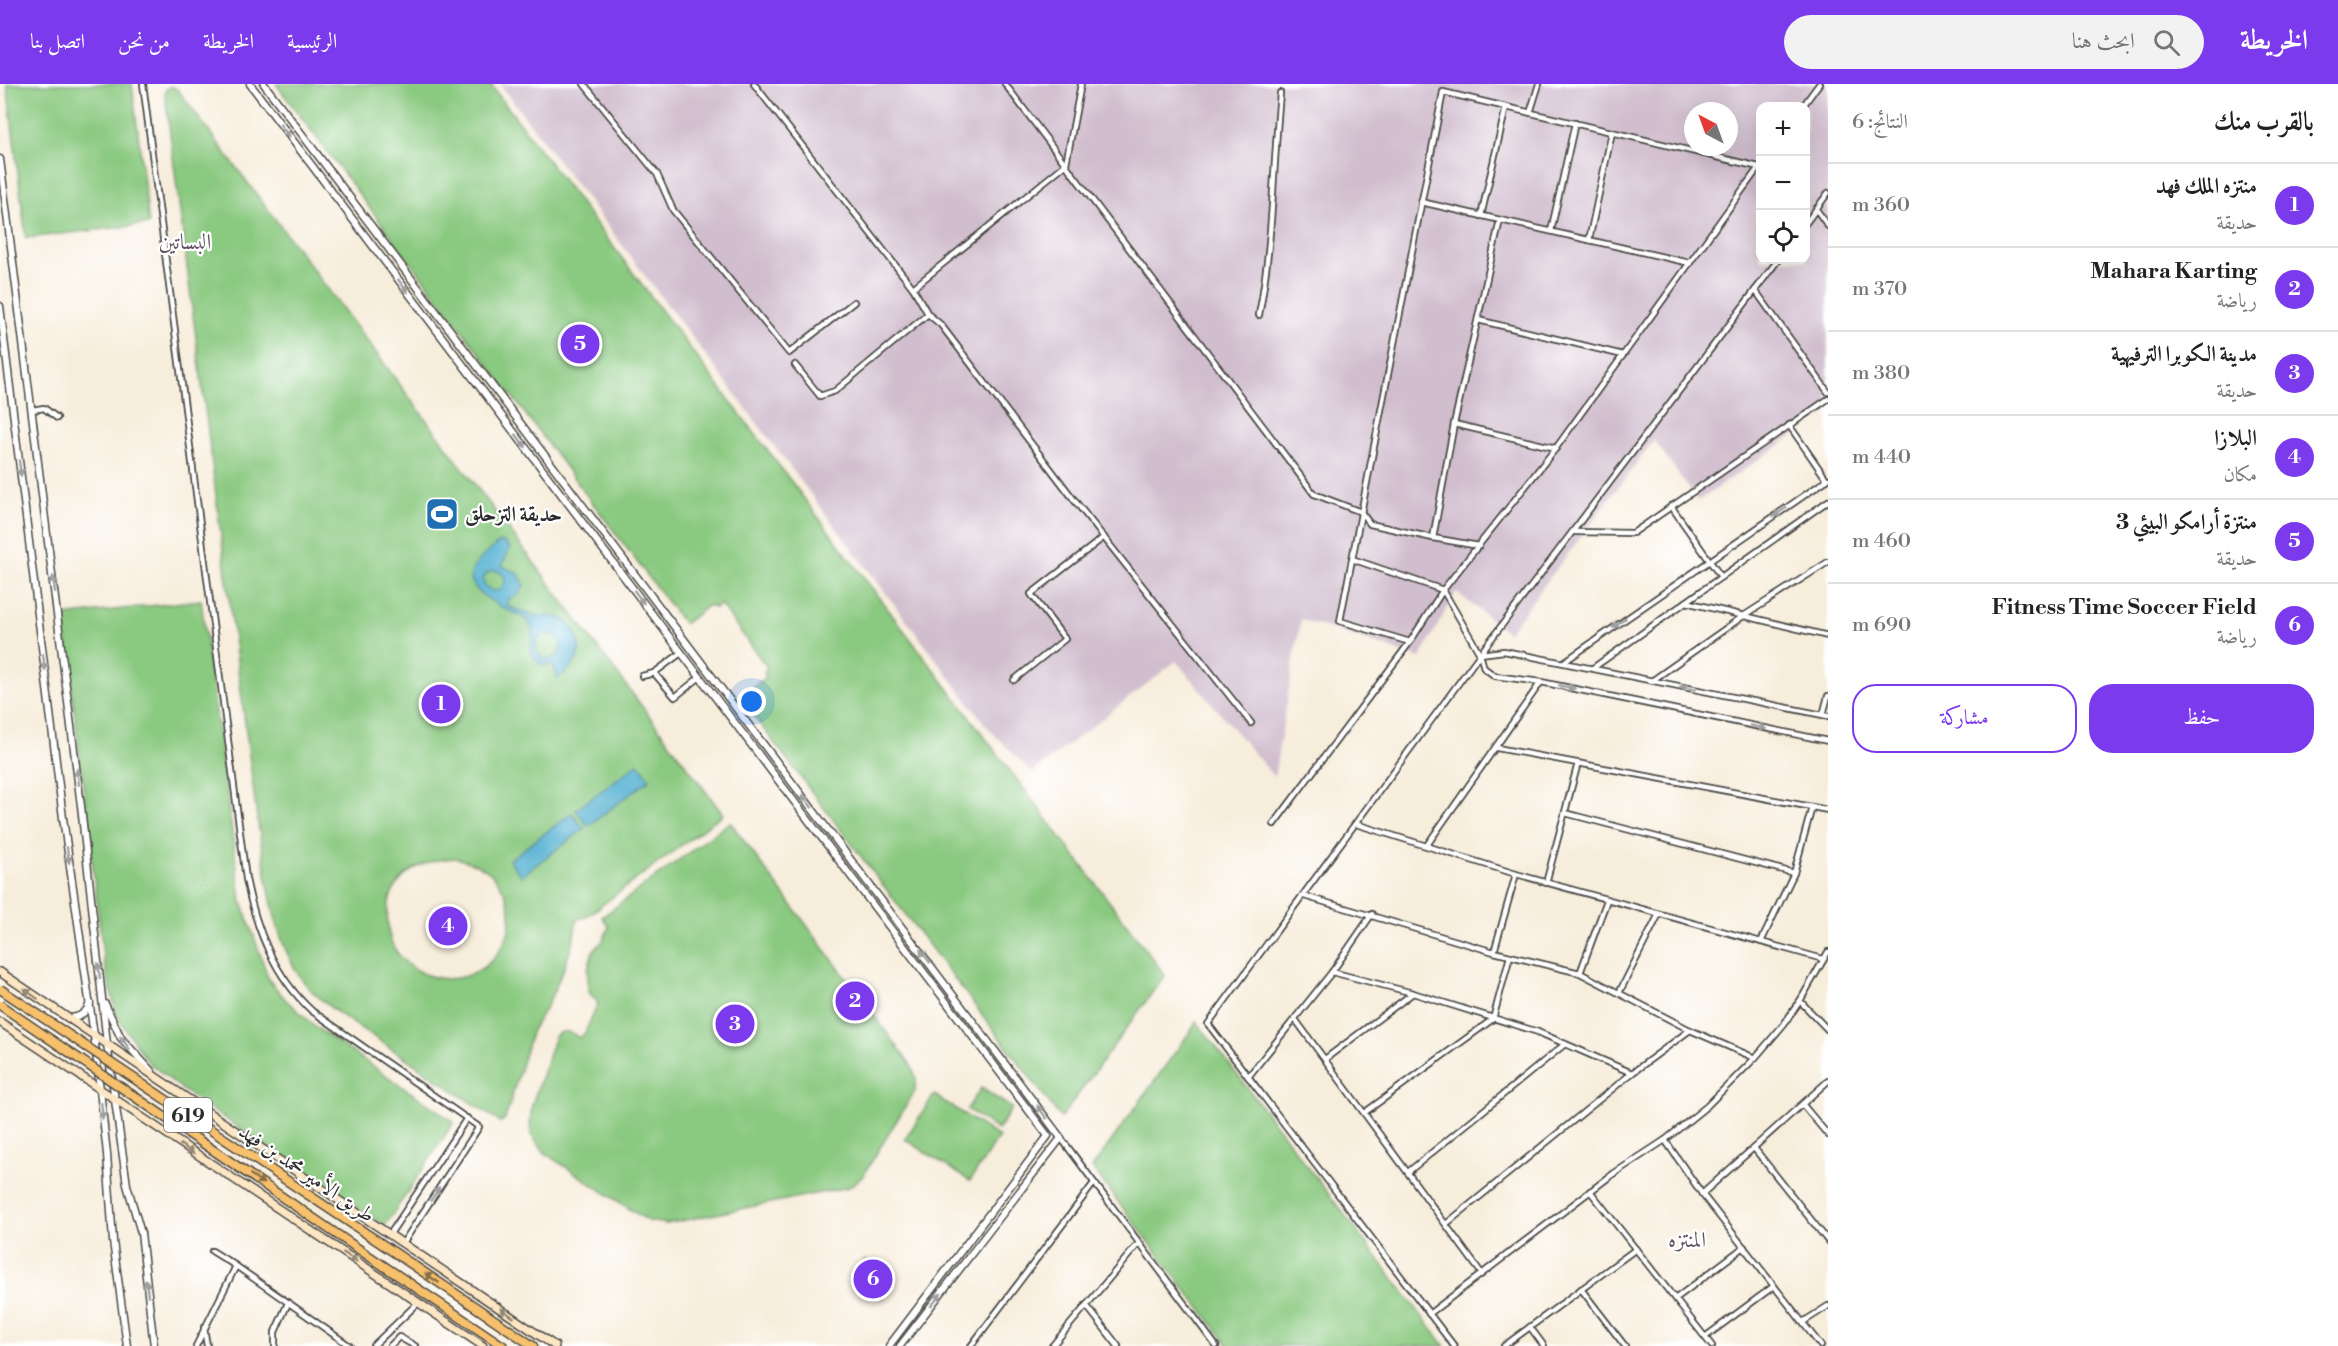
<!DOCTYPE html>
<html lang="ar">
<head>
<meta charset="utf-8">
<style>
  :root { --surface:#fff; --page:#f2f2f2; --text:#222; --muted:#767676; --line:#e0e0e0; --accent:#7c3aed }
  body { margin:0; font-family:"Libre Bodoni",Amiri,serif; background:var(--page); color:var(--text); direction:rtl }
  .controls { position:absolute; right:18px; top:18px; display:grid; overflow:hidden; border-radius:12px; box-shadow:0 6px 24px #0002 }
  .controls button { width:54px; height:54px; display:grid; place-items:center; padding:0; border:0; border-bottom:2px solid var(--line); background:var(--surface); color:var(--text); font:30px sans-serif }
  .compass { position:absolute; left:1684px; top:18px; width:54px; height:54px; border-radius:50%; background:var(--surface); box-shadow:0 6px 24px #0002; rotate:319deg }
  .you { position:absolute; left:752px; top:618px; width:21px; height:21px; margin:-15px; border:4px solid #fff; border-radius:50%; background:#1a73e8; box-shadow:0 0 0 9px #1a73e833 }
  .badge { display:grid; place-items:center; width:39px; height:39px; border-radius:50%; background:var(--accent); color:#fff; font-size:20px; font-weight:700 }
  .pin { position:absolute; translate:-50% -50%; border:3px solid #fff; box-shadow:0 2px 6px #0006 }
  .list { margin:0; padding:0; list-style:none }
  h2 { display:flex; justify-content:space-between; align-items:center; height:78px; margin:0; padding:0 24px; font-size:26px }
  h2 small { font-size:20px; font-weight:400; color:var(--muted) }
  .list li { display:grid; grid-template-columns:39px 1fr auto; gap:18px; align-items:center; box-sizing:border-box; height:84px; padding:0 24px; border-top:2px solid var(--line) }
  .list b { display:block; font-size:22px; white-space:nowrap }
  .list p { margin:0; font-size:20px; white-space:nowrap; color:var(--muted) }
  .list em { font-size:20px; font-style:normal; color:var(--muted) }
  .actions { display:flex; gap:12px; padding:18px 24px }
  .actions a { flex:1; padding:14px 0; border:2px solid var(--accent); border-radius:24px; text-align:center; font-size:21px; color:var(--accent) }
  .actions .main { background:var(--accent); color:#fff }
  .icon { flex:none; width:33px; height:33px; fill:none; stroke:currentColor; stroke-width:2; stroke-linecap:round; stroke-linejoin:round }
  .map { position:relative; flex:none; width:1828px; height:1262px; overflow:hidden; direction:ltr }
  header { display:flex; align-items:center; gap:36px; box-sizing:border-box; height:84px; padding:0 30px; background:var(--accent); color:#fff }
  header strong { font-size:28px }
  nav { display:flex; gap:33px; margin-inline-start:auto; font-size:21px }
  .search { width:420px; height:54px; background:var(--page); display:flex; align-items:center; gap:15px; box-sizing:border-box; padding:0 21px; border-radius:33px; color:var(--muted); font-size:22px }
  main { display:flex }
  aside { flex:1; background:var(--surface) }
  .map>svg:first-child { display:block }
  .industrial { fill:#d0bdcd; fill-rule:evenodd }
  .green { fill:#8ac980; stroke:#5a7a56; stroke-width:1.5; fill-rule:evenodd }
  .water { fill:#53b0d1; stroke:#3f6e7e; stroke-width:1.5; fill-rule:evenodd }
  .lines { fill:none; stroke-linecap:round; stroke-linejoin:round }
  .minor-casing { stroke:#4a4845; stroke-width:8 }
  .tertiary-casing { stroke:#4a4845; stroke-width:9 }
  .secondary-casing { stroke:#4a4845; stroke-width:10 }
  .motorway-casing { stroke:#4a4845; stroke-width:11 }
  .minor { stroke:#fff; stroke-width:4.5 }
  .tertiary { stroke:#fff; stroke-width:6 }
  .secondary { stroke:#fce6c4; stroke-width:7 }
  .motorway { stroke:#f7c06c; stroke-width:8 }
  .motorway-bridge-casing { stroke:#4a4845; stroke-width:11; stroke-linecap:butt }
  .motorway-bridge { stroke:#f7c06c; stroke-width:8 }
  .oneway { fill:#a0a0a0 }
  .oneway2 { fill:#948878 }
  .oneway3 { fill:#876e48 }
  .labels { text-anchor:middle; stroke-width:4.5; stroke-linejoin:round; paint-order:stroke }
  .shield { fill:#fff; stroke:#6b6b6b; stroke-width:1.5 }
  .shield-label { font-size:20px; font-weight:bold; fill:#2b2b2b }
  .poi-label { font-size:21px; font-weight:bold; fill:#2b2b2b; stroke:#fff; text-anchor:start }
  .street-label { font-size:21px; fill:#2b2b2b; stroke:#fff }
  .neighbourhood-label { font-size:22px; fill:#615462; stroke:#fff }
</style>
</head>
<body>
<header>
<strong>الخريطة</strong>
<div class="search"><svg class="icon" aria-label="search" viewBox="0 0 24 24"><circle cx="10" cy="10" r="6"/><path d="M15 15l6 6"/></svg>ابحث هنا</div>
<nav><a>الرئيسية</a><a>الخريطة</a><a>من نحن</a><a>اتصل بنا</a></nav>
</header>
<main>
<aside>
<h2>بالقرب منك<small>النتائج: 6</small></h2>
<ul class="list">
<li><span class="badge">1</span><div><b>منتزه الملك فهد</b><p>حديقة</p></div><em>360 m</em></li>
<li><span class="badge">2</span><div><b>Mahara Karting</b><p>رياضة</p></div><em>370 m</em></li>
<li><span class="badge">3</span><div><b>مدينة الكوبرا الترفيهية</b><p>حديقة</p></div><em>380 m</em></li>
<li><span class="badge">4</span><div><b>البلازا</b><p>مكان</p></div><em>440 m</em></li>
<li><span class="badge">5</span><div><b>منتزة أرامكو البيئي 3</b><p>حديقة</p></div><em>460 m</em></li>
<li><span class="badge">6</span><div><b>Fitness Time Soccer Field</b><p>رياضة</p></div><em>690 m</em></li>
</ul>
<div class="actions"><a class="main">حفظ</a><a>مشاركة</a></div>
</aside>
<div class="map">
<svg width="1828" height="1262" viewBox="0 0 1828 1262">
  <rect width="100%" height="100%" fill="#fff"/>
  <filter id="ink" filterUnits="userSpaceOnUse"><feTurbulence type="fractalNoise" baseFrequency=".0167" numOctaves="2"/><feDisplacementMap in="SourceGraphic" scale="12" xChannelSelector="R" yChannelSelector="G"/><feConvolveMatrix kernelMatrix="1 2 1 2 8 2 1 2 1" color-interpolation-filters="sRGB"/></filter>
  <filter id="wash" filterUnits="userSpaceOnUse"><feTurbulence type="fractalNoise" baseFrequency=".008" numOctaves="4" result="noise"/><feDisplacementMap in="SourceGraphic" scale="24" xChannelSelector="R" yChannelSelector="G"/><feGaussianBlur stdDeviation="1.35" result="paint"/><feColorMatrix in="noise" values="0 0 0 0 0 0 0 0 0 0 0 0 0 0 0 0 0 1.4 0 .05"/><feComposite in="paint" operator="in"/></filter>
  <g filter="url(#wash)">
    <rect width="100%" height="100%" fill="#f7eddb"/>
    <path class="industrial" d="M500,0H1828V328L1698,417L1654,356L1508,549L1456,508L1420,574L1301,535L1274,693L1176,577L1032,689L988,644ZM1760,22H1806V176H1760ZM1693,27H1729V63H1693Z"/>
    <g class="green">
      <path d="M7,0H132L149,140L26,154Z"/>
      <path d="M276,0H490L1165,891L1061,1034L740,614L766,593L764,588L767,583L720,520L715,524L709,521L684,540Z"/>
      <path d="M171,2L178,6L723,730L586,833L577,835L573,858L564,884L547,922L532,946L505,1035L500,1038C462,1013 424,986 386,961C356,940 312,917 295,885C270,841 266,784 257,734L165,10L166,5ZM456,774C469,778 482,781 492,791C541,841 482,918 420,888C405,881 392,866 389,850C380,802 410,776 456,774Z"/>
      <path d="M201,516L241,815L269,896L287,917L317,944L454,1038L385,1142L184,1007L148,978L117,933L104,879L63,532Z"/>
      <path d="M730,738L911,981L916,994L915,1007L862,1093L849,1103L666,1140L648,1137L546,1070L532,1052L530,1039L532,1021L555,952C563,944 572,948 579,954L585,949L598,919L588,907V884L593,867L602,858L609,843L602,833Z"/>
      <path d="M1197,938L1445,1262H1229L1092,1084Z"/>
      <path d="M981,1004L1012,1024L998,1046L967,1025Z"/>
      <path d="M934,1011L999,1053L970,1097L905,1055Z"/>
      <path d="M865,1176L894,1197L881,1214L852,1193Z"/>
    </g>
    <g class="water">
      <path d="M499,458H504L510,464L502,482L518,489L524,500L520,510L508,516L507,521C515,526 528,530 538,532C543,532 547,531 552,532C568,533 580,550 579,565C578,579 568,588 557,594L553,581H542C518,565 542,552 527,536C521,530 510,528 503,524C457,498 465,487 499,458ZM494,486L503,490L505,498L501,505L494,507L485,503L483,495L487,489ZM546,549L556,552L561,558L560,569L552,575L542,574L536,566L537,556Z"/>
      <path d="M638,679L650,695L588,742L576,726Z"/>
      <path d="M572,729L584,745L521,792L509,776Z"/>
    </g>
  </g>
  <g filter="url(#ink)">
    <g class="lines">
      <g class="minor-casing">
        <g id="minor">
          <path d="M143,0L246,795C256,845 274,892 312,927L479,1043L403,1159"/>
          <path d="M584,0L657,90L673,126L789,269L854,218"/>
          <path d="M754,0L913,204L928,230L941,241L1075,417L1251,639"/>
          <path d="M1005,0L1314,410L1361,428L1370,440L1433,454"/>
          <path d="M1803,22L1819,0"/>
          <path d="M1530,29L1539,0"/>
          <path d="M1421,118L1690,179"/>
          <path d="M1816,125L1828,142"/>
          <path d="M1481,132L1506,23"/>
          <path d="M1806,139L1828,109"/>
          <path d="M1551,147L1575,39"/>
          <path d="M1589,156L1612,48"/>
          <path d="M913,204L1066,80L1081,0"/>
          <path d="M1755,206L1828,308"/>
          <path d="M1259,231C1273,158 1273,84 1280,9"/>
          <path d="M1478,236L1623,271"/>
          <path d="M795,281L820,312L835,307L928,230"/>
          <path d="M32,326L44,324L57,334"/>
          <path d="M1454,340L1556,364"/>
          <path d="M1789,341L1827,396"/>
          <path d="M1671,422L1721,493"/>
          <path d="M1575,448L1633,449L1828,315"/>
          <path d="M1479,462L1433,454L1454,340L1500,136"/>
          <path d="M1352,475L1443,506L1480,570L1484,584L1495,592L1541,598L1828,657"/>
          <path d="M1686,518L1828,552"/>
          <path d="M1410,558L1340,537L1443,8L1759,83"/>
          <path d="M1480,570L1504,567L1828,632"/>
          <path d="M1564,578L1828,395"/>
          <path d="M1593,584L1828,417"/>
          <path d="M654,589L675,613L700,593"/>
          <path d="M642,592L654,589L681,569"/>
          <path d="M1014,596L1065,555L1031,510L1104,453"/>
          <path d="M1653,596L1742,533L1828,478"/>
          <path d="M1823,631L1828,612"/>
          <path d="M1497,664L1828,726"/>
          <path d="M1565,729L1794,789"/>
          <path d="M1274,740L1410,558L1443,506L1556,364L1759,83"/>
          <path d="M1356,740L1516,790L1823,875"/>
          <path d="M1427,761L1541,598"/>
          <path d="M1546,799L1578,679"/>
          <path d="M1304,812L1494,868L1580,889L1690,946L1755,974"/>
          <path d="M1761,858L1794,789L1812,723"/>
          <path d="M1494,868L1516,790"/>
          <path d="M1332,888L1413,909L1538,948L1632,989"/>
          <path d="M1580,889L1607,816"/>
          <path d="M1619,909L1659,830"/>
          <path d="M1800,917L1828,946"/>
          <path d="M1295,935L1482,1190"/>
          <path d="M1325,975L1413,909"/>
          <path d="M1248,993L1332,888L1372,830"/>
          <path d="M1803,1021L1828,1051"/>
          <path d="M1364,1029L1493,935L1510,872"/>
          <path d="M1061,1054L1216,1262"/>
          <path d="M1665,1056L1702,1110L1821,1262"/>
          <path d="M1754,1064L1828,1157"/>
          <path d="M1408,1088L1565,960"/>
          <path d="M1590,1107L1712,1262"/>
          <path d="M1702,1110L1828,997"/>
          <path d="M1446,1140L1632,989L1690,946"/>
          <path d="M390,1150L467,1034"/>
          <path d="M212,1167L236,1182"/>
          <path d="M1581,1205L1625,1262"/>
          <path d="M1675,1215L1744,1163"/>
          <path d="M1086,1221L1118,1262"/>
          <path d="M1429,1230L1613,1090L1665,1056L1707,1022L1755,974L1784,940L1800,917L1828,868"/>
          <path d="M1803,1238L1828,1222"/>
          <path d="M1530,1243L1544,1262"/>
          <path d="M204,1244L207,1262"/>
          <path d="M1705,1253L1774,1202"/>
          <path d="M196,1262L236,1182L350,1262"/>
          <path d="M275,1262V1248L288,1219"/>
          <path d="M373,1262L419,1218"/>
          <path d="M390,1262L399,1253L415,1262"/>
          <path d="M971,1262L1094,1099"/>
          <path d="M1052,1262L1139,1159"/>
          <path d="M1454,1262L1208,940L1480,570L1778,176"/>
          <path d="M1504,1262L1636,1165"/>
        </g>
      </g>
      <g class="tertiary-casing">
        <g id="tertiary">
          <path d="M250,0L1048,1052L889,1262"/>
          <path d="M264,0L1061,1054L900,1262"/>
          <path d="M0,75L81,722L107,960L127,1101L141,1149L154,1262"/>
          <path d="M0,222L63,734L94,951L107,1070L113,1157L127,1262"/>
          <path d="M105,920L121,954L152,988"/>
          <path d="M68,934C79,934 86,930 90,919"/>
        </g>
      </g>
      <g class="secondary-casing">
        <g id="secondary">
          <path d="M0,888L555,1262"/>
          <path d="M0,938L483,1262"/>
        </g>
      </g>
      <g class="motorway-casing">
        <g id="motorway">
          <path d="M376,1156L533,1262"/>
          <path d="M360,1166L503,1262"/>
        </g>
      </g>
      <use href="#minor" class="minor"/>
      <use href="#tertiary" class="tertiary"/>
      <use href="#secondary" class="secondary"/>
      <use href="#motorway" class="motorway"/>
      <g class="motorway-bridge-casing">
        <g id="motorway-bridge">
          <path d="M0,905L376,1156"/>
          <path d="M0,921L360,1166"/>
        </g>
      </g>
      <use href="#motorway-bridge" class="motorway-bridge"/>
    </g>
    <defs><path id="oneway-solid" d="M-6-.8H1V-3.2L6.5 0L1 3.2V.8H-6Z" transform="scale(1.5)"/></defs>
    <g class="oneway">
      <use href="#oneway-solid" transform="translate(285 47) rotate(53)"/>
      <use href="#oneway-solid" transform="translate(403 202) rotate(53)"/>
      <use href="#oneway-solid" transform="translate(521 357) rotate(53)"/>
      <use href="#oneway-solid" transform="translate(20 384) rotate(83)"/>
      <use href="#oneway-solid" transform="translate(1780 428) rotate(145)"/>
      <use href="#oneway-solid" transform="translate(54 500) rotate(-97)"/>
      <use href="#oneway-solid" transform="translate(639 513) rotate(53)"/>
      <use href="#oneway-solid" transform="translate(1619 539) rotate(145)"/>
      <use href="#oneway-solid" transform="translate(44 578) rotate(83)"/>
      <use href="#oneway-solid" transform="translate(1567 603) rotate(12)"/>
      <use href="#oneway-solid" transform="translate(1688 604) rotate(-168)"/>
      <use href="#oneway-solid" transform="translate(1758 643) rotate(12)"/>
      <use href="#oneway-solid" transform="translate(78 693) rotate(-97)"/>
      <use href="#oneway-solid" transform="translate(807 717) rotate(-127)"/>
      <use href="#oneway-solid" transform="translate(68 771) rotate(82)"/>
      <use href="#oneway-solid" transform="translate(925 872) rotate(-127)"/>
      <use href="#oneway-solid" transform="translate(99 887) rotate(-97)"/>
      <use href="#oneway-solid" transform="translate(125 959) rotate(-127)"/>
      <use href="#oneway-solid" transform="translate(102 1027) rotate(84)"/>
      <use href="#oneway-solid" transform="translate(1042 1028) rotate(-127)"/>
      <use href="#oneway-solid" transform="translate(435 1110) rotate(-57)"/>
      <use href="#oneway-solid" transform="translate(147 1204) rotate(-97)"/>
      <use href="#oneway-solid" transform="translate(936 1216) rotate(-52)"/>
    </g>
    <g class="oneway2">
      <use href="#oneway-solid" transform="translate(31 910) rotate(-145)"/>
      <use href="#oneway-solid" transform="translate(187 1065) rotate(34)"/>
      <use href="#oneway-solid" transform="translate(350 1173) rotate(34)"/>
      <use href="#oneway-solid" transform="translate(507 1229) rotate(-146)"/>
    </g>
    <g class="oneway3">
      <use href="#oneway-solid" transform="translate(257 1095) rotate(35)"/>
      <use href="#oneway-solid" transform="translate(432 1194) rotate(-146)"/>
    </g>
  </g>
  <defs>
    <g id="stadium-square" transform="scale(1.725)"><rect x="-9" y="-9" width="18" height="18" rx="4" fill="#1f6fb2" stroke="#fff"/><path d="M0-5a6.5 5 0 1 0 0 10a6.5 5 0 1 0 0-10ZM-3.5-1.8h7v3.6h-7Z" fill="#fff"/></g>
  </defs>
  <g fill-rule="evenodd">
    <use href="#stadium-square" x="442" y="430"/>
  </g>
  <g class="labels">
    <rect class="shield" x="164" y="1014" width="48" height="34" rx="4.5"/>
    <g class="shield-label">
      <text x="188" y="1038">619</text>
    </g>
    <g class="poi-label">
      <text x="465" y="437">حديقة التزحلق</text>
    </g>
    <g class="street-label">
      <text transform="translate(307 1089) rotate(34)" y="7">طريق الأمير محمد بن فهد</text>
    </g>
    <g class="neighbourhood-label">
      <text x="185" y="165">البساتين</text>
      <text x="1687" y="1163">المنتزه</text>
    </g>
  </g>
</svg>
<div class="controls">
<button>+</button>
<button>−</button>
<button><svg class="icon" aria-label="locate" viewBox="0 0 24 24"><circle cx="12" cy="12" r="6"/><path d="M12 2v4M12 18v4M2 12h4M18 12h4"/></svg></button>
</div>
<svg class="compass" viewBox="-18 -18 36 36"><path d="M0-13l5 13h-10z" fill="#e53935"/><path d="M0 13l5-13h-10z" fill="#767676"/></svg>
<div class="you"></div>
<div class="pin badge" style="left:441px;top:620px">1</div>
<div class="pin badge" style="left:855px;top:917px">2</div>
<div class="pin badge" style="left:735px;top:940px">3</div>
<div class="pin badge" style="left:448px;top:842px">4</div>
<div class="pin badge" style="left:580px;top:260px">5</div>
<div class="pin badge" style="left:873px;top:1195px">6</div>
</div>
</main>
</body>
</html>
